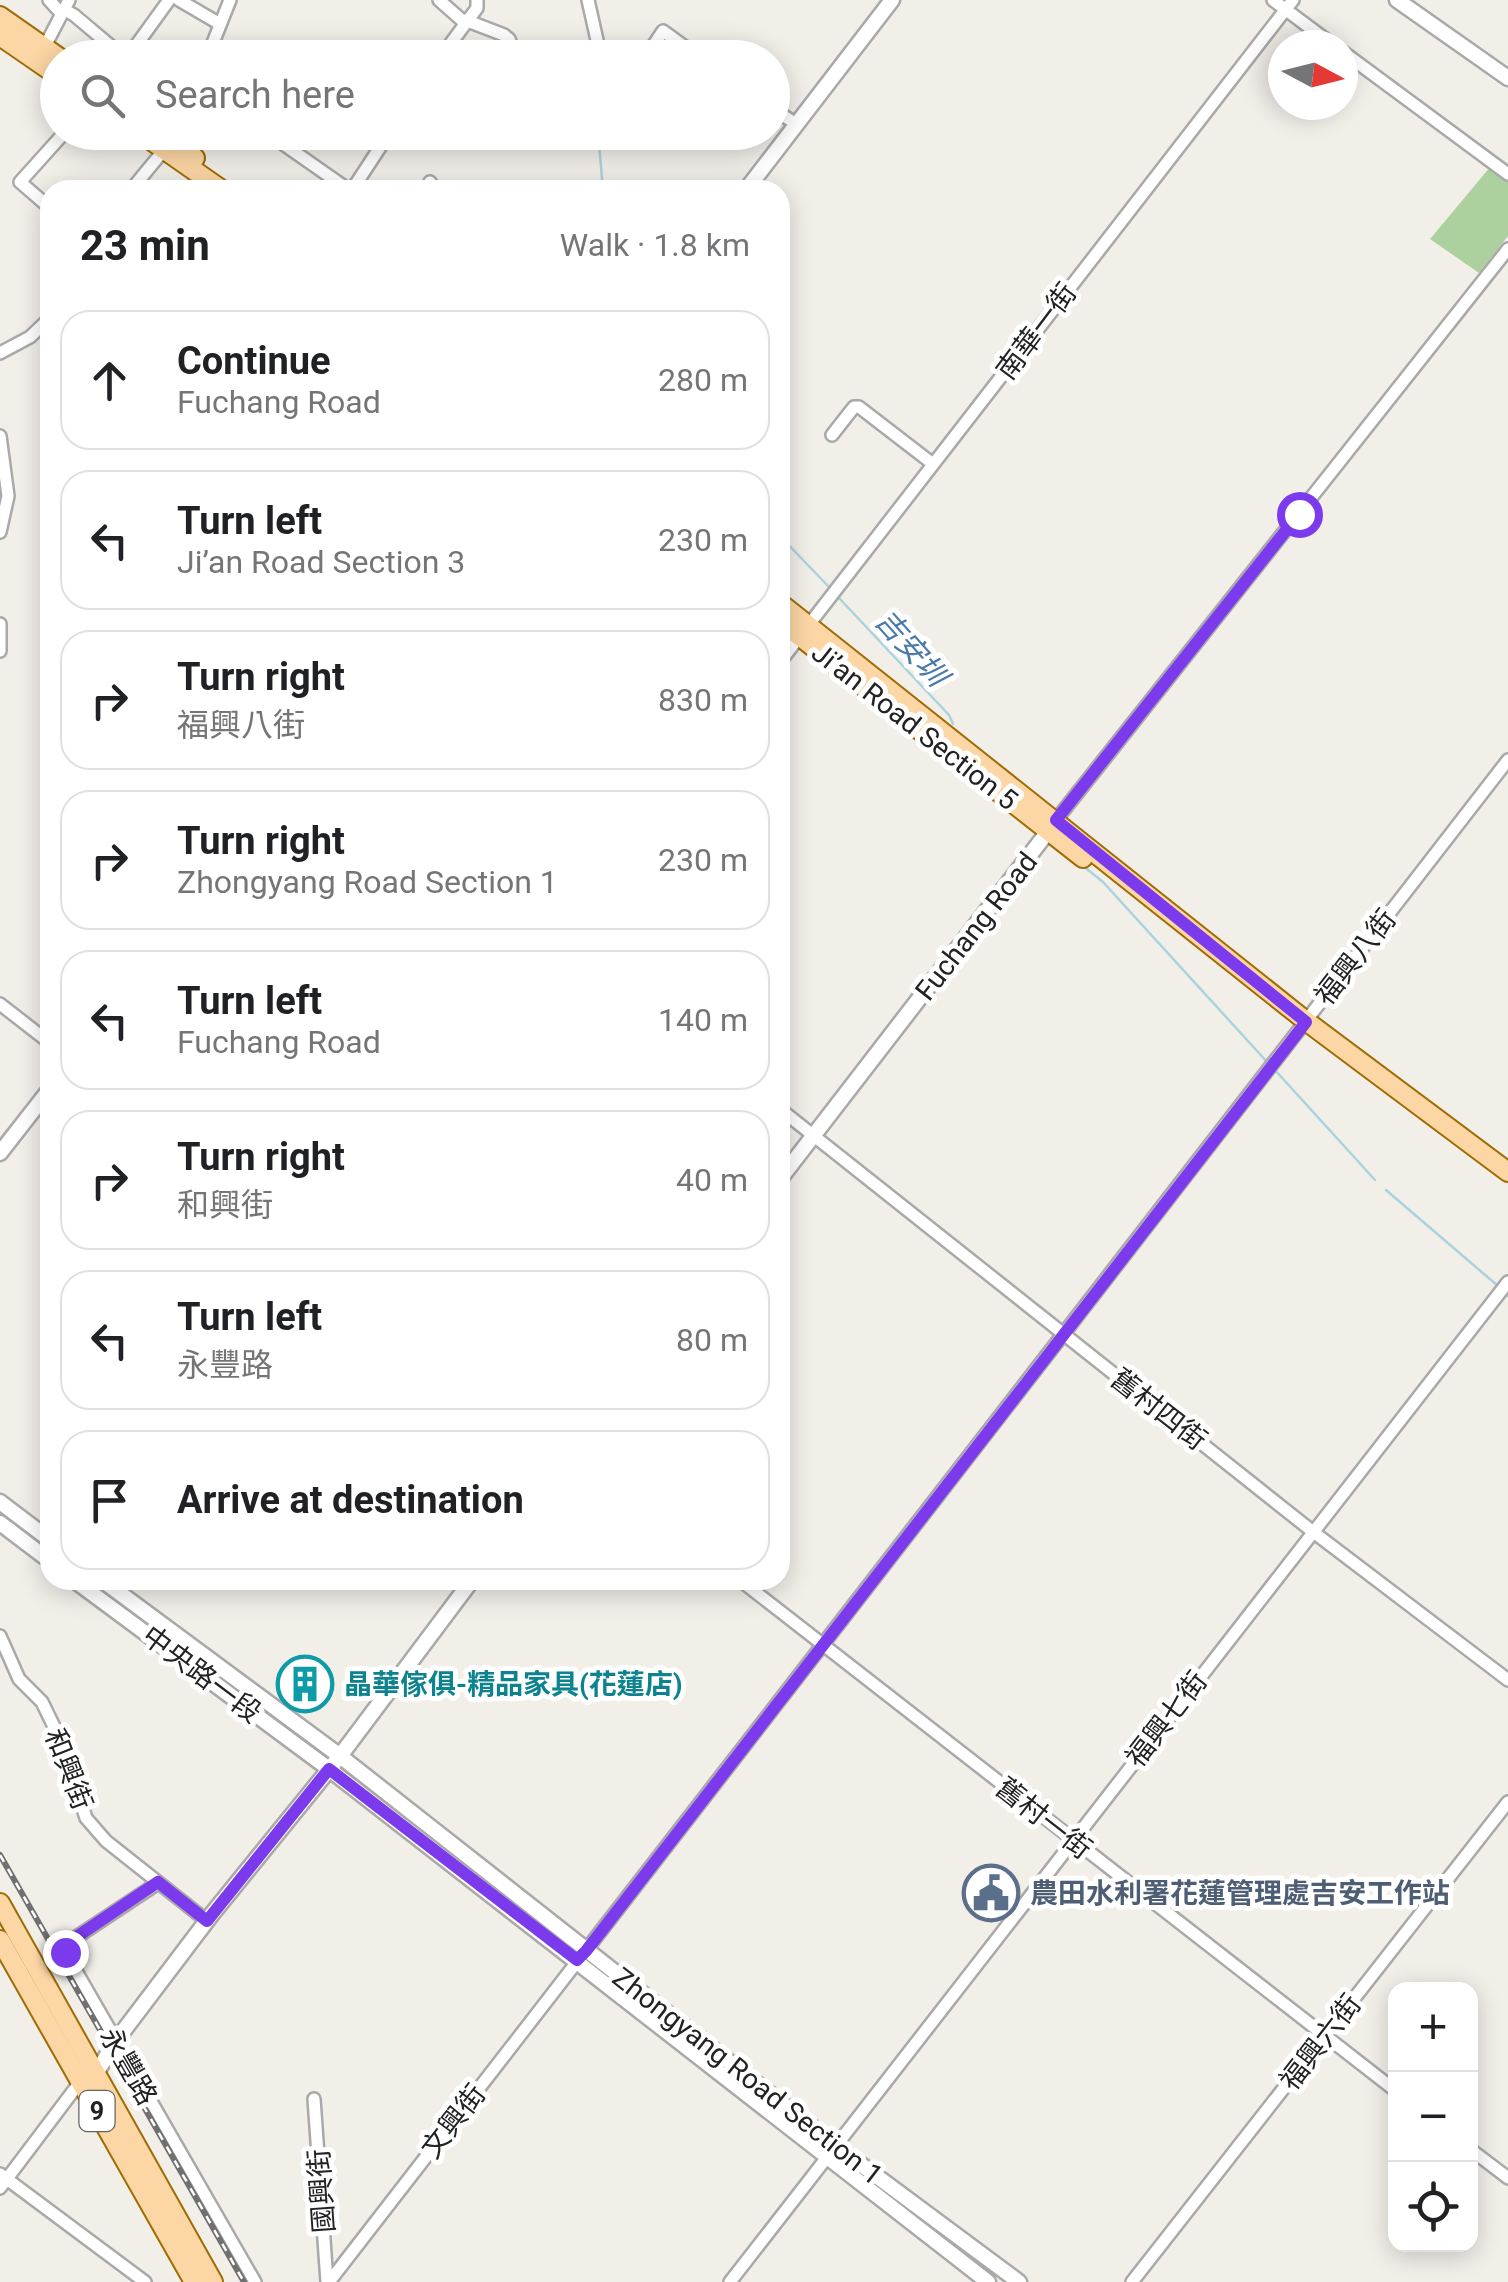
<!DOCTYPE html>
<html lang="en">
<head>
<meta charset="utf-8">
<style>
  :root { --surface:#fff; --page:#f2f2f2; --text:#202124; --muted:#757577; --line:#e0e0e0 }
  body { margin:0; font-family:Roboto,"Noto Sans TC",sans-serif; background:var(--page); color:var(--text) }
  .controls { position:absolute; right:30px; bottom:30px; display:grid; overflow:hidden; border-radius:20px; box-shadow:0 5px 25px #0003 }
  .controls button { width:90px; height:90px; display:grid; place-items:center; padding:0; border:0; border-bottom:2px solid var(--line); background:var(--surface); color:var(--text); font:50px sans-serif }
  .compass { position:absolute; left:1268px; top:30px; width:90px; height:90px; border-radius:50%; background:var(--surface); box-shadow:0 5px 25px #0003; rotate:97deg }
  .stop { position:absolute; width:30px; height:30px; margin:-22px; border:8px solid #7c3aed; border-radius:50%; background:#fff }
  .stop.end { background:#7c3aed; border-color:#fff; box-shadow:0 2px 10px #0008 }
  .list { margin:0; padding:0; list-style:none }
  h2 { display:flex; justify-content:space-between; align-items:center; height:130px; margin:0; padding:0 40px; font-size:42px }
  h2 small { font-size:32px; font-weight:400; color:var(--muted) }
  .list li { display:grid; grid-template-columns:65px 1fr auto; gap:30px; align-items:center; box-sizing:border-box; height:140px; margin:0 20px 20px; padding:0 20px; border:2px solid var(--line); border-radius:30px }
  .list b { display:block; font-size:38px; white-space:nowrap }
  .list p { margin:0; font-size:32px; white-space:nowrap; color:var(--muted) }
  .list em { font-size:32px; font-style:normal; color:var(--muted) }
  .icon { flex:none; width:55px; height:55px; fill:none; stroke:currentColor; stroke-width:2; stroke-linecap:round; stroke-linejoin:round }
  .map { position:relative; flex:none; width:1508px; height:2282px; overflow:hidden }
  .search { position:absolute; background:var(--surface); box-shadow:0 5px 25px #0003; left:40px; top:40px; width:750px; height:110px; display:flex; align-items:center; gap:25px; box-sizing:border-box; padding:0 35px; border-radius:55px; color:var(--muted); font-size:38px }
  .panel { position:absolute; background:var(--surface); box-shadow:0 5px 25px #0003; left:40px; top:180px; width:750px; height:1410px; border-radius:30px }
  .map>svg:first-child { display:block }
  .forest { fill:#add19e }
  .lines { fill:none; stroke-linecap:round; stroke-linejoin:round }
  .stream { stroke:#aad3df; stroke-width:2.5 }
  .minor-casing { stroke:#a9a9a9; stroke-width:16 }
  .tertiary-casing { stroke:#a9a9a9; stroke-width:19 }
  .primary-casing { stroke:#a06b00; stroke-width:22 }
  .minor { stroke:#fff; stroke-width:11 }
  .tertiary { stroke:#fff; stroke-width:14 }
  .primary { stroke:#fcd6a4; stroke-width:18 }
  .rail-casing { stroke:#707070; stroke-width:6 }
  .rail { stroke:#fff; stroke-width:2.5; stroke-dasharray:8; stroke-linecap:butt }
  .route { stroke:#7c3aed; stroke-width:12 }
  .labels { text-anchor:middle; stroke-width:10; stroke-linejoin:round; paint-order:stroke }
  .shield { fill:#fff; stroke:#646464; stroke-width:2.5 }
  .shield-label { font-size:25px; font-weight:bold; fill:#222 }
  .street-label { font-size:28px; fill:#222; stroke:#fff }
  .culture-label { font-size:28px; font-weight:bold; fill:#0d838f; stroke:#fff; text-anchor:start }
  .service-label { font-size:28px; font-weight:bold; fill:#4e5e75; stroke:#fff; text-anchor:start }
  .water-label { font-size:30px; font-style:italic; fill:#4a7aab; stroke:#fff }
</style>
</head>
<body>
<div class="map">
<svg width="1508" height="2282" viewBox="0 0 1508 2282">
  <rect width="100%" height="100%" fill="#f2efe9"/>
  <path class="forest" d="M1491,166L1508,179V236L1479,273L1430,239Z"/>
  <g class="lines">
    <g class="stream">
      <path d="M598,132L603,190"/>
      <path d="M780,536L829,587"/>
      <path d="M839,598L949,715L953,724"/>
      <path d="M1082,865L1103,882L1268,1063"/>
      <path d="M1274,1069L1375,1180"/>
      <path d="M1386,1190L1498,1286"/>
      <path d="M1507,1295L1508,1296"/>
    </g>
    <g class="minor-casing">
      <g id="minor">
        <path d="M49,0L61,13L65,10L74,15L125,58"/>
        <path d="M179,0L220,24"/>
        <path d="M439,0L464,22"/>
        <path d="M588,0L601,58"/>
        <path d="M1273,0L1333,45"/>
        <path d="M465,20L504,35L509,39L516,58"/>
        <path d="M45,46L69,0"/>
        <path d="M1343,52L1508,174"/>
        <path d="M127,58L169,0"/>
        <path d="M207,58L230,0"/>
        <path d="M440,58L477,8V0"/>
        <path d="M645,58L663,31L700,58"/>
        <path d="M772,108L796,124"/>
        <path d="M266,132L349,190"/>
        <path d="M430,182L436,190"/>
        <path d="M131,190L168,145"/>
        <path d="M352,190L390,132"/>
        <path d="M50,208L20,182L65,132"/>
        <path d="M0,353L30,337L50,318"/>
        <path d="M832,435L854,407H859L933,464"/>
        <path d="M0,436L8,496L0,532"/>
        <path d="M0,624V651"/>
        <path d="M780,662L1293,0"/>
        <path d="M1056,820L1508,249"/>
        <path d="M0,1004L50,1043"/>
        <path d="M780,1109L1312,1531L1508,1680"/>
        <path d="M740,1580L1396,2091"/>
        <path d="M0,1636L19,1679L42,1702L60,1739L86,1818L106,1841L207,1921"/>
        <path d="M158,1883L66,1944L65,1952L255,2282"/>
        <path d="M314,2099L327,2282"/>
        <path d="M1470,2149L1508,2178"/>
        <path d="M0,2174L145,2282"/>
        <path d="M0,2188L80,2082"/>
        <path d="M329,2282L1508,760"/>
        <path d="M730,2282L1508,1282"/>
        <path d="M1132,2282L1508,1802"/>
      </g>
    </g>
    <g class="tertiary-casing">
      <g id="tertiary">
        <path d="M1397,0L1508,78"/>
        <path d="M746,190L892,0"/>
        <path d="M0,1153L50,1089"/>
        <path d="M780,1179L1053,825"/>
        <path d="M0,1502L50,1540"/>
        <path d="M0,1523L50,1561"/>
        <path d="M74,1580L329,1769L988,2282"/>
        <path d="M102,1580L340,1756L836,2146L1019,2282"/>
        <path d="M88,2077L97,2072L115,2042L212,1914L340,1756L472,1580"/>
      </g>
    </g>
    <g class="primary-casing">
      <g id="primary">
        <path d="M0,16L60,58"/>
        <path d="M0,36L58,76"/>
        <path d="M139,132L222,190"/>
        <path d="M161,132L195,158"/>
        <path d="M780,603L1306,1021L1508,1172"/>
        <path d="M780,621L1083,858"/>
        <path d="M0,1903L213,2282"/>
        <path d="M0,1940L194,2282"/>
      </g>
    </g>
    <use href="#minor" class="minor"/>
    <use href="#tertiary" class="tertiary"/>
    <use href="#primary" class="primary"/>
    <g class="rail-casing">
      <path id="rail" d="M0,1855L244,2282"/>
    </g>
    <use href="#rail" class="rail"/>
  </g>
  <g class="lines">
    <path class="route" d="M65,1952L66,1944L158,1882L207,1921L329,1769L577,1960L586,1951L1306,1022L1056,820L1299,514"/>
  </g>
  <defs>
    <g id="building-ring" transform="scale(2.875)"><circle r="9.5" fill="#fff" stroke="#0f9aa8" stroke-width="1.5"/><path d="M-4-6H4V6H1V3H-1V6H-4ZM-2.5-4.3h1.7v1.8h-1.7ZM.8-4.3h1.7v1.8H.8ZM-2.5-1h1.7V.8h-1.7ZM.8-1h1.7V.8H.8Z" fill="#0f9aa8"/></g>
    <g id="civic-ring" transform="scale(2.875)"><circle r="9.5" fill="#fff" stroke="#5c6f8a" stroke-width="1.5"/><path d="M-.6-6.5H3V-4.5H.6V-3L4-1V1h2V6H-6V1h2V-1L-.6-3ZM-1.2 2.5V6h2.4V2.5Z" fill="#5c6f8a"/></g>
  </defs>
  <g fill-rule="evenodd">
    <use href="#building-ring" x="305" y="1684"/>
    <use href="#civic-ring" x="991" y="1893"/>
  </g>
  <g class="labels">
    <rect class="shield" x="79.5" y="2091" width="35" height="40" rx="8"/>
    <g class="shield-label">
      <text x="97" y="2120">9</text>
    </g>
    <g class="street-label">
      <text transform="translate(1036 331) rotate(-53)" y="10">南華一街</text>
      <text transform="translate(915 726) rotate(38)" y="10">Ji’an Road Section 5</text>
      <text transform="translate(976 926) rotate(-52)" y="10">Fuchang Road</text>
      <text transform="translate(1355 957) rotate(-52)" y="10">福興八街</text>
      <text transform="translate(1159 1409) rotate(38)" y="10">舊村四街</text>
      <text transform="translate(202 1674) rotate(37)" y="10">中央路一段</text>
      <text transform="translate(1166 1719) rotate(-52)" y="10">福興七街</text>
      <text transform="translate(69 1769) rotate(69)" y="10">和興街</text>
      <text transform="translate(1044 1818) rotate(38)" y="10">舊村一街</text>
      <text transform="translate(1320 2042) rotate(-52)" y="10">福興六街</text>
      <text transform="translate(129 2066) rotate(60)" y="10">永豐路</text>
      <text transform="translate(748 2076) rotate(38)" y="10">Zhongyang Road Section 1</text>
      <text transform="translate(453 2121) rotate(-52)" y="10">文興街</text>
      <text transform="translate(321 2191) rotate(-94)" y="10">國興街</text>
    </g>
    <g class="culture-label">
      <text x="344" y="1694">晶華傢俱-精品家具(花蓮店)</text>
    </g>
    <g class="service-label">
      <text x="1030" y="1903">農田水利署花蓮管理處吉安工作站</text>
    </g>
    <g class="water-label">
      <text transform="translate(911 648) rotate(48)" y="10">吉安圳</text>
    </g>
  </g>
</svg>
<div class="controls">
<button>+</button>
<button>−</button>
<button><svg class="icon" aria-label="locate" viewBox="0 0 24 24"><circle cx="12" cy="12" r="6"/><path d="M12 2v4M12 18v4M2 12h4M18 12h4"/></svg></button>
</div>
<svg class="compass" viewBox="-18 -18 36 36"><path d="M0-13l5 13h-10z" fill="#e53935"/><path d="M0 13l5-13h-10z" fill="#757577"/></svg>
<div class="stop" style="left:1299px;top:514px"></div>
<div class="stop end" style="left:65px;top:1952px"></div>
<div class="search"><svg class="icon" aria-label="search" viewBox="0 0 24 24"><circle cx="10" cy="10" r="6"/><path d="M15 15l6 6"/></svg>Search here</div>
<section class="panel">
<h2>23 min<small>Walk · 1.8 km</small></h2>
<ul class="list">
<li><svg class="icon" aria-label="ahead" viewBox="0 0 24 24"><path d="M12 20V5M6 11l6-6 6 6"/></svg><div><b>Continue</b><p>Fuchang Road</p></div><em>280 m</em></li>
<li><svg class="icon" aria-label="left" viewBox="0 0 24 24"><path d="M17 20v-9H6M10 6l-5 5 5 5"/></svg><div><b>Turn left</b><p>Ji’an Road Section 3</p></div><em>230 m</em></li>
<li><svg class="icon" aria-label="right" viewBox="0 0 24 24"><path d="M7 20v-9h11M14 6l5 5-5 5"/></svg><div><b>Turn right</b><p>福興八街</p></div><em>830 m</em></li>
<li><svg class="icon" aria-label="right" viewBox="0 0 24 24"><path d="M7 20v-9h11M14 6l5 5-5 5"/></svg><div><b>Turn right</b><p>Zhongyang Road Section 1</p></div><em>230 m</em></li>
<li><svg class="icon" aria-label="left" viewBox="0 0 24 24"><path d="M17 20v-9H6M10 6l-5 5 5 5"/></svg><div><b>Turn left</b><p>Fuchang Road</p></div><em>140 m</em></li>
<li><svg class="icon" aria-label="right" viewBox="0 0 24 24"><path d="M7 20v-9h11M14 6l5 5-5 5"/></svg><div><b>Turn right</b><p>和興街</p></div><em>40 m</em></li>
<li><svg class="icon" aria-label="left" viewBox="0 0 24 24"><path d="M17 20v-9H6M10 6l-5 5 5 5"/></svg><div><b>Turn left</b><p>永豐路</p></div><em>80 m</em></li>
<li><svg class="icon" aria-label="arrive" viewBox="0 0 24 24"><path d="M6 21V4h12l-3 4 3 4H6"/></svg><div><b>Arrive at destination</b></div></li>
</ul>
</section>
</div>
</body>
</html>
